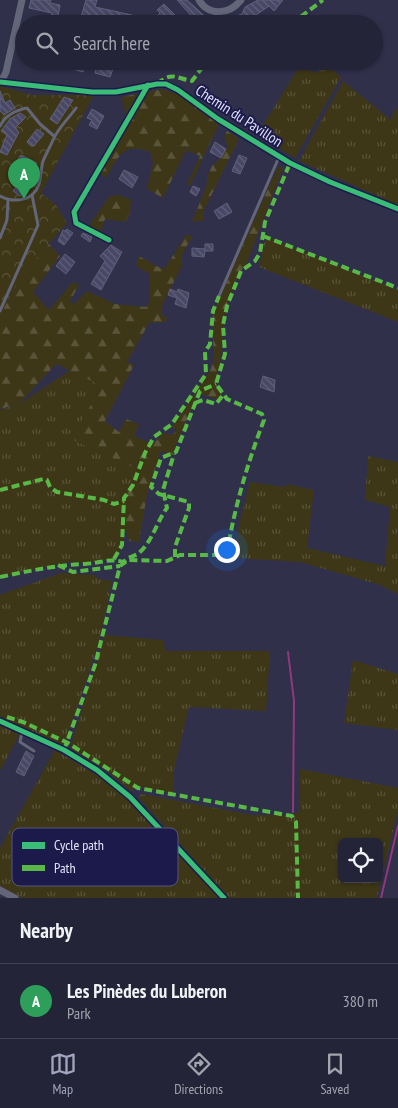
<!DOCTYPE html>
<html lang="en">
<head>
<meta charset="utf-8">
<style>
  :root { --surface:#242438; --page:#2c2c40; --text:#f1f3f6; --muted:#a3a4ae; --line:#414153; --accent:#a2a5bf }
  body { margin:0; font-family:"PT Sans Narrow",sans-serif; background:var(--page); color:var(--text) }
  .controls { position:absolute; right:15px; bottom:15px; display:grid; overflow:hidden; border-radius:8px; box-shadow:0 1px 4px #0004 }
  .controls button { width:45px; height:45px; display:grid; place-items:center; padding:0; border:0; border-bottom:1px solid var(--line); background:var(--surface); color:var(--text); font:25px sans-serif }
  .you { position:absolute; left:226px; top:549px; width:18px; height:18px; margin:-12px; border:4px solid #fff; border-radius:50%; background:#1a73e8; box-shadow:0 0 0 8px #1a73e833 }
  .badge { display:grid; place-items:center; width:32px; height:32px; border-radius:50%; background:var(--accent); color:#fff; font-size:16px; font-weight:700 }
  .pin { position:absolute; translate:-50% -41px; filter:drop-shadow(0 1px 2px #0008) }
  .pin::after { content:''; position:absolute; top:26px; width:18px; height:15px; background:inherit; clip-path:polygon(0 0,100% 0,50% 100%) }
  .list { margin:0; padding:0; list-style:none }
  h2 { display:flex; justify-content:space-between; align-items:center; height:65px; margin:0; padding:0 20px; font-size:21px }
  h2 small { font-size:16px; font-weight:400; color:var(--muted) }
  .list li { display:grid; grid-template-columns:32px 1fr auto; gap:15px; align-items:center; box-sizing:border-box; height:75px; padding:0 20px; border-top:1px solid var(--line) }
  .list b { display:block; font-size:19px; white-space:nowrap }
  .list p { margin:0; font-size:16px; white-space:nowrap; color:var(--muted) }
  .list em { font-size:16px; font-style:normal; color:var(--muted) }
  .icon { flex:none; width:28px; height:28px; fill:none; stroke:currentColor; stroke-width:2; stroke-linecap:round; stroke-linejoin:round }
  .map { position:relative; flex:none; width:398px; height:898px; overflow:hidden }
  .search { position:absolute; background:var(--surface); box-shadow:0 1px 4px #0004; left:15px; right:15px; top:15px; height:55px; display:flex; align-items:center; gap:12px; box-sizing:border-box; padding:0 18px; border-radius:28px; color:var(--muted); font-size:19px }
  .sheet { height:140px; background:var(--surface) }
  nav { display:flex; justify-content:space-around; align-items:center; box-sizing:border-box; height:70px; border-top:1px solid var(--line); background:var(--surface); font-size:14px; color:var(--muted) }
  nav a { display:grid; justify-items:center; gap:2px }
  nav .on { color:var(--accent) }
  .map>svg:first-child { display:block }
  .grass { fill:url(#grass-tufts); fill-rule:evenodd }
  .forest { fill:url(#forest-firs) }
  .park { fill:url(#park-crowns) }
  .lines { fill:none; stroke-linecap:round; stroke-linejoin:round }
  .stream { stroke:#91397c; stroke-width:2 }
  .building { fill:url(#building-back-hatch); stroke:#5f6078 }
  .lane { stroke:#636579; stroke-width:3 }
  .street { stroke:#636579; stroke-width:7 }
  .quiet { stroke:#58b947; stroke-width:4; stroke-dasharray:8 4; stroke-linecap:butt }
  .cycleway-casing { stroke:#1c1a4b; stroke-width:8 }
  .cycleway { stroke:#3abd76; stroke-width:5 }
  .labels { text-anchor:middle; stroke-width:4; stroke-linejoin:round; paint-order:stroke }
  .street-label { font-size:15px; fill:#e0e4fd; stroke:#1c1a4b }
  .key { fill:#1c1a4b; stroke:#575780; stroke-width:1 }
  .key-label { font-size:14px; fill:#e0e4fd }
</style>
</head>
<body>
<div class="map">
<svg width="398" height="898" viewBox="0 0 398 898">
  <defs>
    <pattern id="grass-tufts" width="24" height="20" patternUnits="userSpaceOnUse" patternTransform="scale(1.25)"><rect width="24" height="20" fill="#3d3717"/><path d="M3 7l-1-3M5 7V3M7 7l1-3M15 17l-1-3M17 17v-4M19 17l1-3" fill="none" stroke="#59543a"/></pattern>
    <pattern id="forest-firs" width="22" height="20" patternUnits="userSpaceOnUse" patternTransform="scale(1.25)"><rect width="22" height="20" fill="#3d3717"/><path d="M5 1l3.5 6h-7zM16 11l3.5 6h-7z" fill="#59543a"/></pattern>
    <pattern id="park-crowns" width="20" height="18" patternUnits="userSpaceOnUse" patternTransform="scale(1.25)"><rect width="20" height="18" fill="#3d3717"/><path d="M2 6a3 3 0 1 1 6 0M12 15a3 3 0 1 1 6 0" fill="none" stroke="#59543a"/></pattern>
    <pattern id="building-back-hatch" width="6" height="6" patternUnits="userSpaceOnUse" patternTransform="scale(1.25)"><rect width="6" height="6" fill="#484765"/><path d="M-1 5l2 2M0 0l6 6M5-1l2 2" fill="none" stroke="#62617c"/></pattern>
  </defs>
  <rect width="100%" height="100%" fill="#30304b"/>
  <g class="grass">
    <path d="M325,63L341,77L295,158L257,135L299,67L317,73Z"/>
    <path d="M343,81L391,120L395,109H398V205L299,161Z"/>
    <path d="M266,236L398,290V322L259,267Z"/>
    <path d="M71,370L102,386L74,439L135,468L136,481L126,490C126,512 129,540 115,558L87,563L69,562L0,577V410L19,404Z"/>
    <path d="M368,456L398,462V594L380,585L300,562L234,558L239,525L250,482L285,487L287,484L314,490L307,548L385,566L390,507L365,500Z"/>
    <path d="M61,573L94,575L99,579L112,581L99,642L65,744L60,745L0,718V595Z"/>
    <path d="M105,635L163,640L166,651H270L266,711L189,707L173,774L174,794L138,786L131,791L104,769L70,748Z"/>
    <path d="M353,660L398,674V730L344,723Z"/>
    <path d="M0,725L20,733L0,771Z"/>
    <path d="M55,750L105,780L128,800L220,898H21L0,886V848Z"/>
    <path d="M300,769L398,788V811L377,898H229L138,797L141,794L252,815H293L299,811ZM342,842H379V879H342Z"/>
  </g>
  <g class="forest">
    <path d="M163,89L179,95L219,124L190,186L187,184L200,156L186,150L163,198L147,189L153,163L150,152C123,142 118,157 106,178L100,174L129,124L121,97Z"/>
    <path d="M227,131L238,138L237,143L204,210V221L192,222L206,187L208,175L212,166L221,158L228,147L224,136Z"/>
    <path d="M278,166L283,168L246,265L239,273L230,298L225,314L220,364L215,382L222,394L220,400L198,393L175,447L174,455L161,451L147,494L139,542L129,541L126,529V490L136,481L135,468L71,439L102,386L56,364L19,404L0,409V315L22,275L49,244L60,256L33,292L49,310L73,282L79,285L70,301L74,304L87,291L115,304L146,307L150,301V274L136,266L139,256L160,268H165L187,234L192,237L181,256L182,266L163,303L161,314L167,318L166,322L149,323L127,362L134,365L105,421L119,432L126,419L139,424L134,436L153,444L163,433L172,435L176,431L172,427L210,371L213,362V313Z"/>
    <path d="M120,195L131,200L130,214L125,222L105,219L100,233L88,227L110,196Z"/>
  </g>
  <path class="park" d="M0,86L31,95H94L41,193L56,205L67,223L22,275L0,315Z"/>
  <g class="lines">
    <g class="stream">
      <path d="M288,652L294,701L293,812"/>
      <path d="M381,898L398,826"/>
    </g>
  </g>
  <g class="building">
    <path d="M31,0H51L50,3L60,5L58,17L76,24H49L52,13L29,8Z"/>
    <path d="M86,0H97L95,7L132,15L131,17L147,24H119L110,21V24H79Z"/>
    <path d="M177,0H187L209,20L206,24L195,20Z"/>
    <path d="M258,0H283L274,11L269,6L243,24H230L229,19L242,14L245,7Z"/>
    <path d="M164,4L179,19L183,24H161L155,18L160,13L157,10Z"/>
    <path d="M51,61H86L83,72L51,63Z"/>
    <path d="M153,61H172L160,69Z"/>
    <path d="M100,63L111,66L113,69L110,77L95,73L97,64Z"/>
    <path d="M0,91L5,103L10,100L15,108L4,115L0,111Z"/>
    <path d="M64,97L73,100L57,124L50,119Z"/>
    <path d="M92,109L104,116L97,129L89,125L92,120L87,118Z"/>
    <path d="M20,113L26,117L15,128L19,132L7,155L0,152L7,135L1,131L10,119Z"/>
    <path d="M37,129L44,134L34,146H31L27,142Z"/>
    <path d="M215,142L226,149L221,158L210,152Z"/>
    <path d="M21,155L37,163L32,171L37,174L30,188L28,186L20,196L13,191L19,183L10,177L17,169L13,166Z"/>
    <path d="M239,155L247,158L240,174L232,171Z"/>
    <path d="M124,170L138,177L132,188L119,179Z"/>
    <path d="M193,186L200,189L196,196L190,192Z"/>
    <path d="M227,203L232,212L219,219L214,211Z"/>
    <path d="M67,229L73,233L64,245L58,241L63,230L65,231Z"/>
    <path d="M83,233L92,237L90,242L81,236Z"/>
    <path d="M205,244H213V251H205L204,257L192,256V248L205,249Z"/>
    <path d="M111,245L122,252L101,290L91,284L105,261L100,256Z"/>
    <path d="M65,254L75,262L66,274L56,266Z"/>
    <path d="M170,289L177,292L178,289L189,293L186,308L175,304L177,298L168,295Z"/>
    <path d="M263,376L275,380L274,392L260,387Z"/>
    <path d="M26,751L34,756L24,776L16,772Z"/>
  </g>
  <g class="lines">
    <g class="lane">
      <path d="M0,126C5,116 16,110 27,108L40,124L54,136"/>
      <path d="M0,196C14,203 33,202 39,184C41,177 41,168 43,161C46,154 50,147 53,140C58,128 69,118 76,108"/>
      <path d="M0,238L7,220L8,200"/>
      <path d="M219,296L279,157"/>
      <path d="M0,311L38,225L32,195"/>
      <path d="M22,732L20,742L34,751"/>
    </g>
    <g class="street">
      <path d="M199,0C209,17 230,14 241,0"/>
      <path d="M0,82L92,92H116L157,84H166L178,90L218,119L290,163L330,182L398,209"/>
      <path d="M1,82L6,72L22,0"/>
      <path d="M109,240L76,223L74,212L148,85"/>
      <path d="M0,721L64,750L97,770L130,797L224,898"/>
      <path d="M0,890L15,898"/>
    </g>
    <g class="quiet">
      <path d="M291,24L323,0"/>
      <path d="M157,84C172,71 175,78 192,81L207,61"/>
      <path d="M263,236L398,288"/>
      <path d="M195,403L203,400L216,404L223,395"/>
      <path d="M0,490L43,479L47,480L50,487L57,492L104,500L114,504L124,501"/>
      <path d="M175,557V547L189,508V502L159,494L151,487L161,458L176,452L200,391L216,384"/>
      <path d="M114,559L122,545L124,498L133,485L145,453L154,437L172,424L206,374L205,352L210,344L213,311L219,296"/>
      <path d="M58,565L73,572L120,566"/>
      <path d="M0,577C29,571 56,565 85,564C101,563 108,558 124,562C128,556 135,557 140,552C153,540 157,521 167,508L163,490L174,454"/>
      <path d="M7,717L23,722L68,743L138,788L292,816L296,822L298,898"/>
      <path d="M64,750L95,665L120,566L128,560L167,561L180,555H215L224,553L228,547C236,502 248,462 264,420L262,414L227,399L216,384L225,354L223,325L227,306L241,271L255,261L260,253L265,222L290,163"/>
    </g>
    <g class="cycleway-casing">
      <g id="cycleway">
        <path d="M0,82L92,92H116L157,84H166L178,90L218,119L290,163L330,182L398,209"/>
        <path d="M109,240L76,223L74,212L148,85"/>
        <path d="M0,721L64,750L97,770L130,797L224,898"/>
      </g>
    </g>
    <use href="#cycleway" class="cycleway"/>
  </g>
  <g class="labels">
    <g class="street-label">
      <text transform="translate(239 116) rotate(33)" y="5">Chemin du Pavillon</text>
    </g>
  </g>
  <rect x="12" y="828" width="166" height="58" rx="8" class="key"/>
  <rect x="22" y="842" width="23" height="7" fill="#3abd76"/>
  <rect x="22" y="865" width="23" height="6" fill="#58b947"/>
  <g class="key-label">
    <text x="54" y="850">Cycle path</text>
    <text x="54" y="873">Path</text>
  </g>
</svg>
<div class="controls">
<button><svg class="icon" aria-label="locate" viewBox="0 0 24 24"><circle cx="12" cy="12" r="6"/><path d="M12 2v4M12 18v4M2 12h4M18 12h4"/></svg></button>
</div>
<div class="you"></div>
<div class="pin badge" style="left:24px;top:199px;background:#2e9e5b">A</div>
<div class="search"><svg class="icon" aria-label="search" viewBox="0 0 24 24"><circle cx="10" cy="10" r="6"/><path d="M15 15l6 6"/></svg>Search here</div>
</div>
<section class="sheet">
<h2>Nearby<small></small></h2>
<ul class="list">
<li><span class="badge" style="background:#2e9e5b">A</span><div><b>Les Pinèdes du Luberon</b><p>Park</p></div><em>380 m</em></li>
</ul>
</section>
<nav>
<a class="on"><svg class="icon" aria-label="map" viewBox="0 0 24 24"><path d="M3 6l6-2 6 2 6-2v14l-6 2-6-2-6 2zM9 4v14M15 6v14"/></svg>Map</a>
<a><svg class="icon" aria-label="directions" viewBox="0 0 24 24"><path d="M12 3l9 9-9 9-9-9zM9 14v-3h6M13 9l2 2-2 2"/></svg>Directions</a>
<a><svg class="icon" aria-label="saved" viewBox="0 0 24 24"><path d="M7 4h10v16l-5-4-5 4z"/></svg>Saved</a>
</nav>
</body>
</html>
